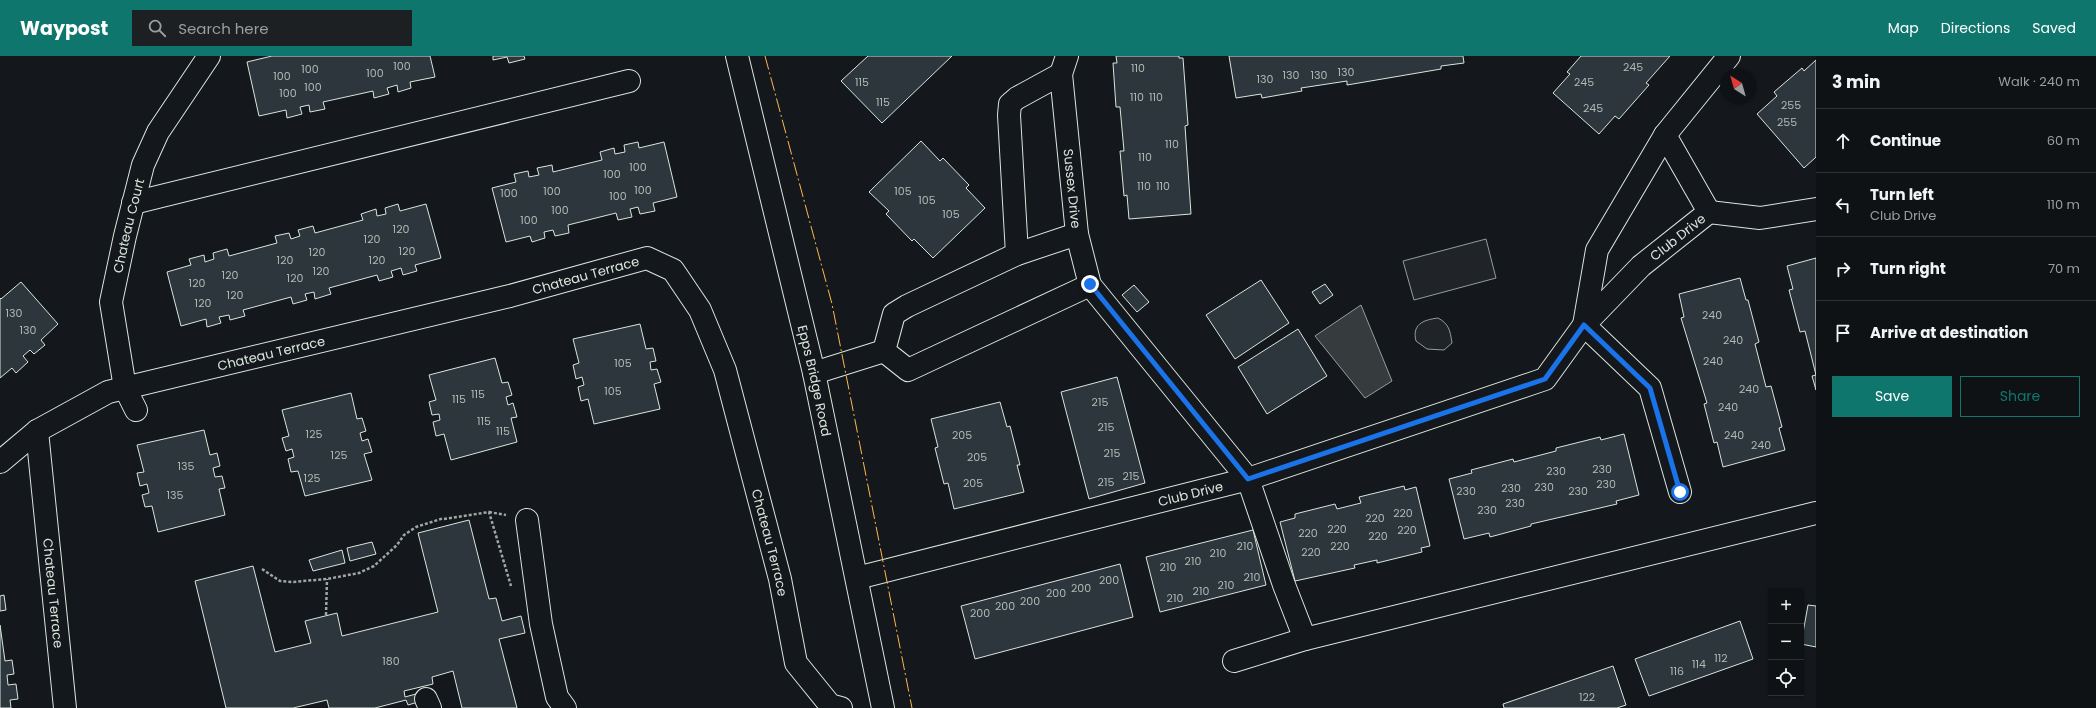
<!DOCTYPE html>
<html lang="en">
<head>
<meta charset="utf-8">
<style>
  :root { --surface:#0f1215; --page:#1d2022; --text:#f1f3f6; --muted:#9b9ea0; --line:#2f3234; --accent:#0f766e }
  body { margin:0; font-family:Poppins,sans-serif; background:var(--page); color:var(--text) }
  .controls { position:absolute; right:12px; bottom:12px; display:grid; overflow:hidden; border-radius:0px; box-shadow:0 1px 3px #0004 }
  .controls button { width:36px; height:36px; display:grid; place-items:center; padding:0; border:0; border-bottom:1px solid var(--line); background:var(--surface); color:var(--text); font:20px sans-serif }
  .compass { position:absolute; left:1720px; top:12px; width:36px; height:36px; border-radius:50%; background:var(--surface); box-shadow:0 1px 3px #0004; rotate:323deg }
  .stop { position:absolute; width:12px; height:12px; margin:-9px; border:3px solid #1a73e8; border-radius:50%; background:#fff }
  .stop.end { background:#1a73e8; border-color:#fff; box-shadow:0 1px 4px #0008 }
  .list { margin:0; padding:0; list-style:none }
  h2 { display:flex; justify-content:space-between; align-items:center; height:52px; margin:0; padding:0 16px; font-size:17px }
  h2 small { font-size:13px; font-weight:400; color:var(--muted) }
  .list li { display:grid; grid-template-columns:26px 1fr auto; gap:12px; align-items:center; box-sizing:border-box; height:64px; padding:0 16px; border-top:1px solid var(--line) }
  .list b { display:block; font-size:15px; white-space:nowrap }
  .list p { margin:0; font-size:13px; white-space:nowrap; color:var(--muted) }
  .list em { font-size:13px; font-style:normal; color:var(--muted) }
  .actions { display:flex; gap:8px; padding:12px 16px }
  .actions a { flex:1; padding:9px 0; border:1px solid var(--accent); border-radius:0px; text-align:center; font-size:14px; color:var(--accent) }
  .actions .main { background:var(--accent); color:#fff }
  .icon { flex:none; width:22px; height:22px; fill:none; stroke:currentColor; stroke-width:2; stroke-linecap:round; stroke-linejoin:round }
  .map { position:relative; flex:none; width:1816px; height:652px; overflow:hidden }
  header { display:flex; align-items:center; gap:24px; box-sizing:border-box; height:56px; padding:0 20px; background:var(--accent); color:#fff }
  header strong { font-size:19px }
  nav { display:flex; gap:22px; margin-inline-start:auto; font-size:14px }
  .search { width:280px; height:36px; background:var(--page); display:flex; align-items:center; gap:10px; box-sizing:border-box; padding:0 14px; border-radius:0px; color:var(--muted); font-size:15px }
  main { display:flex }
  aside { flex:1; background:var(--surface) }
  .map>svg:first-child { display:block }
  .green { fill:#202428; stroke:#939e99 }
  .water { fill:#363b3e; stroke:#939e99 }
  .building { fill:#2c363c; stroke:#d8e6dc }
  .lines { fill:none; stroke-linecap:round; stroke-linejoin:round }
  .minor-casing { stroke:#d8e6dc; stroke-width:24 }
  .path { stroke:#9da8a2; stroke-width:2.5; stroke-dasharray:3 2; stroke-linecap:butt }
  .minor { stroke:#14181c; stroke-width:22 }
  .power { stroke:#ffb74d; stroke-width:1; stroke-dasharray:14 3 2 3; stroke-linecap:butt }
  .route { stroke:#1a73e8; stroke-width:5 }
  .labels { text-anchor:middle; stroke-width:3; stroke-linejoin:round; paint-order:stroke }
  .number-label { font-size:11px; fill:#adbab4 }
  .street-label { font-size:13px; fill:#d8e6dc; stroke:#14181c }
</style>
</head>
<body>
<header>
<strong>Waypost</strong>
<div class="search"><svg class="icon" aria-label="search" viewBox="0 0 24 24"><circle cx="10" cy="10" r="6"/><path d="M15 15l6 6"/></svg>Search here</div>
<nav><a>Map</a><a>Directions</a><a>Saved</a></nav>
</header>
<main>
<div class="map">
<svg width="1816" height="652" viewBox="0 0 1816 652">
  <rect width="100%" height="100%" fill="#14181c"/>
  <g class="green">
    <path d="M1486,183L1496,222L1414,244L1403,205Z"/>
    <path d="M1438,262C1449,268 1450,274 1452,287L1444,294L1427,293L1416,285C1412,269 1422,264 1438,262Z"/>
  </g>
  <path class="water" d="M1361,249L1392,325L1365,342L1315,280Z"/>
  <g class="building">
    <path d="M272,0H430L435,21L410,26L411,32L398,36L397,29L387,32L389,38L374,42L373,35L323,46L325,53L310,56L309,49L300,51L302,58L287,62L286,54L259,60L247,6Z"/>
    <path d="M493,0H524L525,3L509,7L507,1L493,4Z"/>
    <path d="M868,0H952L882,67L841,25Z"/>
    <path d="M1116,0H1179V2H1183L1188,69L1185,70L1191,158L1129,163L1127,139L1124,140L1120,95H1124L1120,51H1116L1113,7H1117Z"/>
    <path d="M1229,0H1463L1464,7L1441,10V13L1347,29V25L1301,32L1302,35L1262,42L1261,38L1236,42Z"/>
    <path d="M1581,0H1670L1646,27L1649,29L1619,63L1615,60L1599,78L1553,37L1570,18L1567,16Z"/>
    <path d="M1816,4V101L1804,112L1757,58L1777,40L1774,36L1802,12L1804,15Z"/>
    <path d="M921,85L940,105L943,102L969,129L966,132L985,152L933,202L914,183L912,185L886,158L889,155L869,136Z"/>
    <path d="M638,86L639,92L664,86L677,141L653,147L655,155L640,158L638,151L630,153L632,161L618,164L616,157L568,169L569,177L555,180L553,174L544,176L545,182L532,186L530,180L506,186L492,132L516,126L514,118L528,115L529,121L539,119L537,112L552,109L553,116L602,104L600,96L614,92L615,98L625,96L624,89Z"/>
    <path d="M398,148L400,155L426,148L441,202L415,209L417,215L403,219L401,212L391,215L393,221L379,225L377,219L329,232L331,238L315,243L314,236L305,238L307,244L293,248L291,241L243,254L245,260L230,264L229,259L219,261L221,267L207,271L206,263L181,270L167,216L191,209L189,203L204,199L205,206L214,203L213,197L227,193L229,200L277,187L275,180L289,177L291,183L300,180L298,174L313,170L315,177L363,164L361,158L376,153L377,160L386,158L385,152Z"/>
    <path d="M1816,202V334L1812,320L1816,319L1805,275L1800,276L1789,234L1793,233L1787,210Z"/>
    <path d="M1740,222L1746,244H1748L1759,286L1755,288L1766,331L1771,330L1782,371L1779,372L1785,394L1723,411L1717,386L1714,387L1704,348L1707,347L1681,262L1684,261L1679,238Z"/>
    <path d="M1261,224L1289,267L1235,303L1206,259Z"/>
    <path d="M21,226L58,268L41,284L45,289L34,298L30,294L23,300L28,306L16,317L12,312L0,322V242L1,243Z"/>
    <path d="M1325,228L1333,239L1320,248L1312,236Z"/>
    <path d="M1134,229L1149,246L1137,256L1122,239Z"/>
    <path d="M640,268L646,293L653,292L656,305L650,306L651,314L657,313L661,326L654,328L660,353L594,368L588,343L581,345L578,331L584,329L582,321L576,323L573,309L579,307L573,283Z"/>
    <path d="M1298,273L1327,320L1267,358L1238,311Z"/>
    <path d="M495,302L502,327L508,326L512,339L506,341L508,349L513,347L517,361L511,362L517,386L451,404L444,378L436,380L433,366L440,364L439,358L432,359L429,346L436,344L429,319Z"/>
    <path d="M1117,321L1145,427L1089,443L1061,336Z"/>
    <path d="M351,337L357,363L362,362L366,375L360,377L362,385L368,383L372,396L364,398L372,424L305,440L298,415L291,416L288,403L294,401L292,393L286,395L282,382L289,380L282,354Z"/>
    <path d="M1000,346L1007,371L1010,370L1020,409H1017L1024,436L954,453L948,427L944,428L935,392L938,391L931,363Z"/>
    <path d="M204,374L210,399L217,397L220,410L213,412L215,421L222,420L225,432L219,433L225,459L158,476L152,450L145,451L142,439L149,437L147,428L140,430L137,417L144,416L137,389Z"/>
    <path d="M1624,378L1639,439L1616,445L1617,448L1531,468V470L1490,481L1489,477L1464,483L1449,423L1472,417L1471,414L1513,403L1514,406L1556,395V392L1600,381L1601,384Z"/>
    <path d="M1404,430L1405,434L1416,431L1430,490L1421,492L1422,496L1377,507V504L1354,509L1355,512L1295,525L1280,466L1295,462V458L1335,448L1337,453L1361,447L1359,441Z"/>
    <path d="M469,464L489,543L496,542L502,565L521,560L525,577L499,583L517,652H462L453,615L432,621L433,628L404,635L405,641L416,638L418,646L408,649L406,644L375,652H329L327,644L293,652H226L195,525L253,510L275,596L311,587L305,565L337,557L342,580L438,556L418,477Z"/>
    <path d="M1253,474L1266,529L1160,556L1146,501Z"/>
    <path d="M372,486L376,498L350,505L347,492Z"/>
    <path d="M342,494L345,507L313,515L309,504Z"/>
    <path d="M1120,508L1133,561L975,603L961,550Z"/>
    <path d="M4,539L6,554L0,555V540Z"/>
    <path d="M1808,549L1816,550V591L1801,588Z"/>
    <path d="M1740,565L1753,603L1649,640L1635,603Z"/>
    <path d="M0,569L5,605L12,604L14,618L7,619L8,629L16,628L18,643L10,644L11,652H0Z"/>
    <path d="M1613,610L1626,649L1617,652H1504L1503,648Z"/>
  </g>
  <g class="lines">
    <g class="minor-casing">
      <g id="minor">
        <path id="s1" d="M737,0L814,317L883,652"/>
        <path id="s2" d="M1067,0L1061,18L1077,178L1090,229L1248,423L1284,529L1305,583"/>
        <path d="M133,147L629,25"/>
        <path d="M1709,156L1760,162L1816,153"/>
        <path d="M1077,178L1017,198L907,250L894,258L884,295L908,314L1090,229"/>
        <path d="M1017,198L1009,59L1010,48L1017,42L1061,18"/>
        <path d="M814,317L884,295"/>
        <path id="s3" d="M136,354L125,332L111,246L125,180L143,109L158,76L209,0"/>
        <path id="s4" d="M37,375L65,652"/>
        <path id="s5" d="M0,406L37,375L108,336L510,240L647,202L673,214L700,254L725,314L780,523L796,607L830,649L841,652"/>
        <path d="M1680,436L1650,332L1584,269L1597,194L1665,79L1729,0"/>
        <path d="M527,464L541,568L557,641L565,652"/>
        <path id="s6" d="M857,522L1248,423L1545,323L1584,269L1641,210L1709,156L1665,79"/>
        <path d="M1234,605L1305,583L1816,457"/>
        <path d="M426,643L430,652"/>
      </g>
    </g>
    <g class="path">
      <path d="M489,456L506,459"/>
      <path d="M444,463L489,456L511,530"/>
      <path d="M262,513L280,525L292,526L327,523L359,517L374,510L397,489L404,479L416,471L444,462"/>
      <path d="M326,559L327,523"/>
    </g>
    <use href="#minor" class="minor"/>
    <path class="power" d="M765,0L832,248L912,652"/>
  </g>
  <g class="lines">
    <path class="route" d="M1090,228L1248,423L1545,323L1584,269L1650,332L1680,436"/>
  </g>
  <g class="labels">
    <g class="number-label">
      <text x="402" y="14">100</text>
      <text x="1633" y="15">245</text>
      <text x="1138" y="16">110</text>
      <text x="310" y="17">100</text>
      <text x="1346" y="20">130</text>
      <text x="375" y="21">100</text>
      <text x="1291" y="23">130</text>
      <text x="1319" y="23">130</text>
      <text x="282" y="24">100</text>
      <text x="1265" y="27">130</text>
      <text x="862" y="30">115</text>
      <text x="1584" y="30">245</text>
      <text x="313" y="35">100</text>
      <text x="288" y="41">100</text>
      <text x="1137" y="45">110</text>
      <text x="1156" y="45">110</text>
      <text x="883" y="50">115</text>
      <text x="1791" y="53">255</text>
      <text x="1593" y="56">245</text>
      <text x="1787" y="70">255</text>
      <text x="1172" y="92">110</text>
      <text x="1145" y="105">110</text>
      <text x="638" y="115">100</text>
      <text x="612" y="122">100</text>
      <text x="1144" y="134">110</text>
      <text x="1163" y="134">110</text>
      <text x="643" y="138">100</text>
      <text x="552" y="139">100</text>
      <text x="903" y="139">105</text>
      <text x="509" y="141">100</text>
      <text x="618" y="144">100</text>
      <text x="927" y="148">105</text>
      <text x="560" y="158">100</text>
      <text x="951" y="162">105</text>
      <text x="529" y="168">100</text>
      <text x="401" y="177">120</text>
      <text x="372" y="187">120</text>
      <text x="407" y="199">120</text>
      <text x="317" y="200">120</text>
      <text x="285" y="208">120</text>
      <text x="377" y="208">120</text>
      <text x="321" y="219">120</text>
      <text x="230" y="223">120</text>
      <text x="295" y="226">120</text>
      <text x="197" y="231">120</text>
      <text x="235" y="243">120</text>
      <text x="203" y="251">120</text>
      <text x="14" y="261">130</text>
      <text x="1712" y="263">240</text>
      <text x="28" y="278">130</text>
      <text x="1733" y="288">240</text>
      <text x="1713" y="309">240</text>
      <text x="623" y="311">105</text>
      <text x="1749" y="337">240</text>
      <text x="613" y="339">105</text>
      <text x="478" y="342">115</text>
      <text x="459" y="347">115</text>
      <text x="1100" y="350">215</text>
      <text x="1728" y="355">240</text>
      <text x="484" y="369">115</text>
      <text x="1106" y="375">215</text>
      <text x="503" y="379">115</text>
      <text x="314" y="382">125</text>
      <text x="962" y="383">205</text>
      <text x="1734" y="383">240</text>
      <text x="1761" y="393">240</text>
      <text x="1112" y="401">215</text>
      <text x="339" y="403">125</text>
      <text x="977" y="405">205</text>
      <text x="186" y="414">135</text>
      <text x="1602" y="417">230</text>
      <text x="1556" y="419">230</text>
      <text x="1131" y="424">215</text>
      <text x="312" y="426">125</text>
      <text x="1106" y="430">215</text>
      <text x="973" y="431">205</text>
      <text x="1606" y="432">230</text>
      <text x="1544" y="435">230</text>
      <text x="1511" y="436">230</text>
      <text x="1466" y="439">230</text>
      <text x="1578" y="439">230</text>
      <text x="175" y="443">135</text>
      <text x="1515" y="451">230</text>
      <text x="1487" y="458">230</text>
      <text x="1403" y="461">220</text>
      <text x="1375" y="466">220</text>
      <text x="1337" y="477">220</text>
      <text x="1407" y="478">220</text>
      <text x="1308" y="481">220</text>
      <text x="1378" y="484">220</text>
      <text x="1245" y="494">210</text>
      <text x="1340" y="494">220</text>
      <text x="1311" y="500">220</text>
      <text x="1218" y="501">210</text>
      <text x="1193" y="509">210</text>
      <text x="1168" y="515">210</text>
      <text x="1252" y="525">210</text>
      <text x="1109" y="528">200</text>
      <text x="1226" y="533">210</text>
      <text x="1081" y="536">200</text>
      <text x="1201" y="539">210</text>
      <text x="1056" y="541">200</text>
      <text x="1175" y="546">210</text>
      <text x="1030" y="549">200</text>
      <text x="1005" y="554">200</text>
      <text x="980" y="561">200</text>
      <text x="1721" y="606">112</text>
      <text x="391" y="609">180</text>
      <text x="1699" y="612">114</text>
      <text x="1677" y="619">116</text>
      <text x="1587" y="645">122</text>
    </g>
    <g class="street-label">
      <text dy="5" stroke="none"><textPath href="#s2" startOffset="134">Sussex Drive</textPath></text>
      <text dy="5" stroke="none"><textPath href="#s3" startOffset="190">Chateau Court</textPath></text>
      <text dy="5" stroke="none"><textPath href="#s6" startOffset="912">Club Drive</textPath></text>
      <text dy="5" stroke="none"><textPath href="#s5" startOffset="621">Chateau Terrace</textPath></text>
      <text dy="5" stroke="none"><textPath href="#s5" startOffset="297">Chateau Terrace</textPath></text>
      <text dy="5" stroke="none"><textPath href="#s1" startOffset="334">Epps Bridge Road</textPath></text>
      <text dy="5" stroke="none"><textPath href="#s6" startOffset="344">Club Drive</textPath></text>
      <text dy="5" stroke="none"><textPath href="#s5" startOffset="1005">Chateau Terrace</textPath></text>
      <text dy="5" stroke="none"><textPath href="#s4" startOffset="163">Chateau Terrace</textPath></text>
    </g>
  </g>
</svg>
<div class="controls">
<button>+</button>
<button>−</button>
<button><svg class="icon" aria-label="locate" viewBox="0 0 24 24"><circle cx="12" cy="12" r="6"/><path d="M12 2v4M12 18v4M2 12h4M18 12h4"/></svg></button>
</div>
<svg class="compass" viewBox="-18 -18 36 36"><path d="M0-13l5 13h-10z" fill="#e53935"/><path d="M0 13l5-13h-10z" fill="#9b9ea0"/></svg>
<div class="stop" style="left:1680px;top:436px"></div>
<div class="stop end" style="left:1090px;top:228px"></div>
</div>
<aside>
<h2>3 min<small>Walk · 240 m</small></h2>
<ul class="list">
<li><svg class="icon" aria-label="ahead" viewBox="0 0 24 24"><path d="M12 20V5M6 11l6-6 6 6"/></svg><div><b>Continue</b></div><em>60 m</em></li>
<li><svg class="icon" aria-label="left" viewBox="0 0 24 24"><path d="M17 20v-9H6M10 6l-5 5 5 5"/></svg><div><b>Turn left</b><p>Club Drive</p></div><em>110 m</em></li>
<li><svg class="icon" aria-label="right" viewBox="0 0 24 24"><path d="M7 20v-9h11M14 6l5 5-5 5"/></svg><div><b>Turn right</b></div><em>70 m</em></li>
<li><svg class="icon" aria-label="arrive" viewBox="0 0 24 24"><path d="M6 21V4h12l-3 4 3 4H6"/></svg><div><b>Arrive at destination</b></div></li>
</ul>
<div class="actions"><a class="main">Save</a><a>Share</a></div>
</aside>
</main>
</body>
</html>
